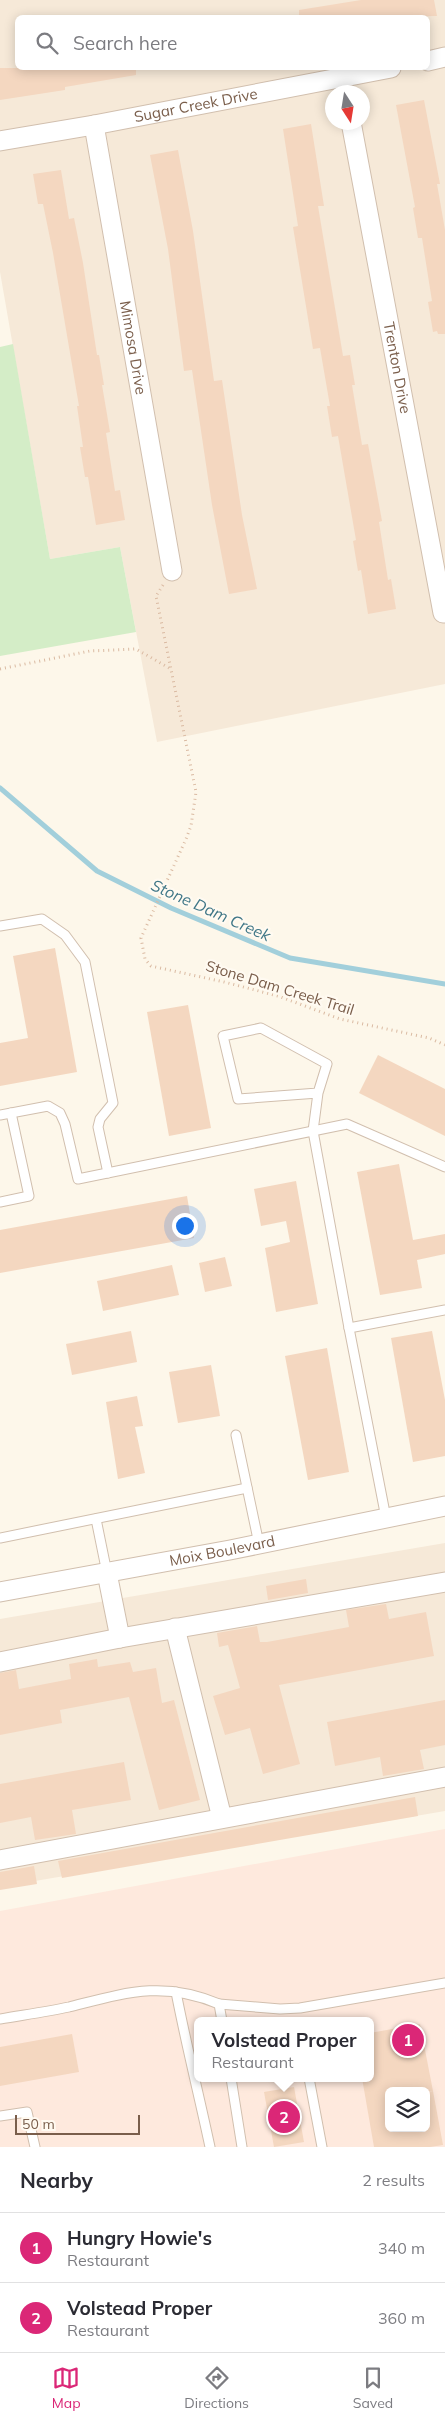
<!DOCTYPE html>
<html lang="en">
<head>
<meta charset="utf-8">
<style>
  :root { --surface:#fff; --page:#f7f7f7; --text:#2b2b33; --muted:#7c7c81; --line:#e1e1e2; --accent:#db2777 }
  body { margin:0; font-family:Mulish,sans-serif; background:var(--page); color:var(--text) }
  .controls { position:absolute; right:15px; bottom:15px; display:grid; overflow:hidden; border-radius:8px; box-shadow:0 2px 12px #0003 }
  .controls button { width:45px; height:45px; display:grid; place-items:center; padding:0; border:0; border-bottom:1px solid var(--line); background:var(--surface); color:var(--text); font:25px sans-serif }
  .compass { position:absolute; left:325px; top:85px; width:45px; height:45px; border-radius:50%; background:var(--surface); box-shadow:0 2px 12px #0003; rotate:168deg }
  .scale { position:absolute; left:15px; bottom:12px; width:125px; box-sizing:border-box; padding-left:5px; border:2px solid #7a5e4b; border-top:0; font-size:14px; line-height:18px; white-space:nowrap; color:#7a5e4b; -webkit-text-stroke:4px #fffaf1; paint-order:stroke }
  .you { position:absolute; left:184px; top:1225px; width:18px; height:18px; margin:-12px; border:4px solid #fff; border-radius:50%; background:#1a73e8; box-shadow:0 0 0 8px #1a73e833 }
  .badge { display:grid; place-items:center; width:32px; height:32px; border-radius:50%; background:var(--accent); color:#fff; font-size:16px; font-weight:700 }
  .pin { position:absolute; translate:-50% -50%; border:2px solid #fff; box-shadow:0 1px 5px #0006 }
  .popup { position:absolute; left:194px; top:2017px; width:180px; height:65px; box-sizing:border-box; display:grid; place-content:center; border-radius:8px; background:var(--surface); filter:drop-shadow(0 1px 4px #0005); font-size:16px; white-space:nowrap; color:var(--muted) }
  .popup b { font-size:19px; color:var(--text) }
  .popup::after { content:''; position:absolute; left:50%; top:100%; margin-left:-10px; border:10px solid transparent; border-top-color:var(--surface) }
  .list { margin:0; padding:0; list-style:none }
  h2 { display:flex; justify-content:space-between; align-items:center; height:65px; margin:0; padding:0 20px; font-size:21px }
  h2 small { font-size:16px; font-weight:400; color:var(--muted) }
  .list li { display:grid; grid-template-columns:32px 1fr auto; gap:15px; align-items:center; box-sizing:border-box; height:70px; padding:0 20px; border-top:1px solid var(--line) }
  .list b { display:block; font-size:19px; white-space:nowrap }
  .list p { margin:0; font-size:16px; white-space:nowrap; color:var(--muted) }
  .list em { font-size:16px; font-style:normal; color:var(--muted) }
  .icon { flex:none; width:28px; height:28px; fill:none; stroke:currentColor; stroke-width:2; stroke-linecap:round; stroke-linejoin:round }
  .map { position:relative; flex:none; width:445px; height:2147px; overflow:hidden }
  .search { position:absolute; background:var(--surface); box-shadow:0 2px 12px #0003; left:15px; right:15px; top:15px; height:55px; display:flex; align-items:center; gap:12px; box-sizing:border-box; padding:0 18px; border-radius:8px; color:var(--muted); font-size:19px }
  .sheet { height:205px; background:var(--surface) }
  nav { display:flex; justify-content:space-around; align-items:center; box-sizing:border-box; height:70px; border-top:1px solid var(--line); background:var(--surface); font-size:14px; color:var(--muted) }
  nav a { display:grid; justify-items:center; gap:2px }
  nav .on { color:var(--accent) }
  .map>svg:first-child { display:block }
  .residential { fill:#f6e9d8; fill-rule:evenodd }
  .commercial { fill:#fee9dd; fill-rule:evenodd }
  .green { fill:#d4edc7 }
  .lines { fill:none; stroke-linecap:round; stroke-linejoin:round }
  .stream { stroke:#a2cfdb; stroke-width:5 }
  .building { fill:#f4d7c0 }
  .service-casing { stroke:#d1bfae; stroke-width:11 }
  .minor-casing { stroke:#d1bfae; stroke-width:21 }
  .path { stroke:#dabaa2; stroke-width:3; stroke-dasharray:1 4; stroke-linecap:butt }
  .service { stroke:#fff; stroke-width:9 }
  .minor { stroke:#fff; stroke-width:19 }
  .labels { text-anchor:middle; stroke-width:4.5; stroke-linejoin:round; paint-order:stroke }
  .street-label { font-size:15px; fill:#7a5e4b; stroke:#fffaf1 }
  .water-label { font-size:16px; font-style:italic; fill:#407787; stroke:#fffaf1 }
</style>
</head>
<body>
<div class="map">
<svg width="445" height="2147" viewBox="0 0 445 2147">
  <rect width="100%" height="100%" fill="#fdf7ea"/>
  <g class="residential">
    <path d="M0,0H445V684L157,742L120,547L50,559L0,272ZM18,18H428V68H18ZM332,92H362V122H332Z"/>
    <path d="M445,1543V1811L0,1887V1619Z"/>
  </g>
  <path class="commercial" d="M445,1829V2147H0V1911ZM198,2021H370V2078H198ZM389,2091H426V2128H389Z"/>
  <path class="green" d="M13,344L50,559L120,547L136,632L0,656V347Z"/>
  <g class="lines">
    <path class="stream" d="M0,788L97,871L171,908L290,958L445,984"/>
  </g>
  <g class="building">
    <path d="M361,0H434L437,16L299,18V10Z"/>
    <path d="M0,68H136V75L65,87V90L0,100Z"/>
    <path d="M424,100L440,184H437L445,230V334H438L437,331L433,332L428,302L432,301L422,238H418L413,208L415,207L396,105Z"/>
    <path d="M311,124L324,206H318L343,356L350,355L355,385H352L362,445L368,444L382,521L379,522L388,580L391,579L396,609L368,614L361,570L358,571L353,541L356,540L338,436L332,437L327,406H330L320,348L313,349L293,227L298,226L283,129Z"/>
    <path d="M178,150L193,231L214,381L222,380L242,515L257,589L229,594L212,505L192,370L184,371L168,249L150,155Z"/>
    <path d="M61,170L69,219L74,218L83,263L97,355H99L104,385H102L110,432L106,433L115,491L120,490L125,520L96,525L88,477H85L80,447H83L77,406H79L53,253L43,204H38L33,174Z"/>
    <path d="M55,948L77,1072L0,1086V1043L28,1038L13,956Z"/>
    <path d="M188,1005L211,1128L169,1136L147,1012Z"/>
    <path d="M378,1055L445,1089V1136L359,1093Z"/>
    <path d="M399,1164L413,1240L445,1234V1254L417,1260L422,1288L380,1295L357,1172Z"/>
    <path d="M296,1181L318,1304L276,1312L265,1248L290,1242L286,1221L261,1226L254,1189Z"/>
    <path d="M187,1196L194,1238L0,1273V1230Z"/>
    <path d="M225,1257L232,1286L205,1292L199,1263Z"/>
    <path d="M172,1265L179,1295L103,1311L97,1281Z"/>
    <path d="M131,1331L137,1362L72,1375L66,1344Z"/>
    <path d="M432,1331L445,1400V1456L413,1462L391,1338Z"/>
    <path d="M327,1348L349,1472L308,1480L285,1356Z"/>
    <path d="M211,1365L220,1416L178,1423L169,1372Z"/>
    <path d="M137,1396L143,1426L135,1427L145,1473L118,1479L106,1402Z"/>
    <path d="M306,1579L308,1593L268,1600L266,1586Z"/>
    <path d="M386,1604L389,1619L426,1612L434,1656L279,1685L300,1764L263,1774L250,1728L225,1735L213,1696L240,1688L228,1645L219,1647L217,1633L257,1626L260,1642H267L349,1627L346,1610Z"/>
    <path d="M97,1659L98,1667L130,1662L133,1672L156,1668L162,1703L174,1700L200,1800L159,1810L129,1697L60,1710L62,1723L0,1735V1673L16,1670L19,1689L71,1679L69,1664Z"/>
    <path d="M445,1700V1745L420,1750L424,1769L383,1776L380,1757L335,1766L327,1722Z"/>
    <path d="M124,1762L131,1800L72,1810L76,1834L35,1840L31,1817L0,1823V1784Z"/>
    <path d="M415,1797L418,1816L62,1878L58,1861Z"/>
    <path d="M34,1866L37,1884L0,1890V1872Z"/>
    <path d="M420,2024L433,2091H389V2128H426V2092L433,2091L443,2145L430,2147H374L362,2078H370V2033Z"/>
    <path d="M72,2034L79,2072L0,2086V2047Z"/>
    <path d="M294,2087L304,2142L274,2147L264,2092Z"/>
  </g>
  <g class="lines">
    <g class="service-casing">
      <g id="service">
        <path d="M0,926L42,919L65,935L85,962L113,1103L100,1119L98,1127L108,1173"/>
        <path d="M318,1093L238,1099L223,1036L261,1028L327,1064L318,1093L313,1131L349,1328"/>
        <path d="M0,1115L48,1106L60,1113L65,1124L78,1179L347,1124L445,1167"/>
        <path d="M0,1202L29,1196L11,1113"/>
        <path d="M236,1435L259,1544"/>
        <path d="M386,1518L349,1328L445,1310"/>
        <path d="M96,1519L107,1573"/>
        <path d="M0,1538L247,1488"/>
        <path d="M176,1992C186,2044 199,2095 210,2147"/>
        <path d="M219,2004L280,2009L300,2008L445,1983"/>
        <path d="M0,2019C23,2015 46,2012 69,2007C125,1993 163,1980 219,2004L222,2021"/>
        <path d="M231,2078L242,2147"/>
        <path d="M309,2078L322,2147"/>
        <path d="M0,2116L27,2112L35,2147"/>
      </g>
    </g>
    <g class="minor-casing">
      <g id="minor">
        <path d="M428,61L445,57"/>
        <path id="s1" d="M351,122L443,613H445"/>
        <path id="s2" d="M94,125L172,571"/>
        <path id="s3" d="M0,141L94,125L391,68"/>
        <path d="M107,1573L120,1638"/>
        <path id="s4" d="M0,1592L230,1550L445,1506"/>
        <path d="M175,1628L222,1818"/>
        <path d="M0,1662L120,1638L445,1582"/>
        <path d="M0,1860L445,1777"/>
      </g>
    </g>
    <g class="path">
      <path d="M163,585L156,596L196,792L191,826L186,839L141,938L145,959L151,966L224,982L278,996L340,1019L429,1038L445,1045"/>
      <path d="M0,669L90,651L136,649L169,668"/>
    </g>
    <use href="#service" class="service"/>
    <use href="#minor" class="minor"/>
  </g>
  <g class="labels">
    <g class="street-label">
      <text dy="5" stroke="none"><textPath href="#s3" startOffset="199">Sugar Creek Drive</textPath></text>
      <text dy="5" stroke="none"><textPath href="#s2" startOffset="226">Mimosa Drive</textPath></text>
      <text dy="5" stroke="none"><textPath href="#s1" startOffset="250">Trenton Drive</textPath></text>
      <text transform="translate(280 988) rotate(17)" y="5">Stone Dam Creek Trail</text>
      <text dy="5" stroke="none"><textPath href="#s4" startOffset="226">Moix Boulevard</textPath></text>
    </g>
    <g class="water-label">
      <text transform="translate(211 910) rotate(24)" y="6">Stone Dam Creek</text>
    </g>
  </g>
</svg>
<div class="controls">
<button><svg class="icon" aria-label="layers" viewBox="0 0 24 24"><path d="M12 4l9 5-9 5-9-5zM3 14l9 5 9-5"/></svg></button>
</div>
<svg class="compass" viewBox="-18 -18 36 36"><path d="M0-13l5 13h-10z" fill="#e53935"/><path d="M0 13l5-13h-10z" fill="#7c7c81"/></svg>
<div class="scale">50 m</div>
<div class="you"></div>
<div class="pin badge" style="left:408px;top:2040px">1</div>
<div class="pin badge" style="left:284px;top:2117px">2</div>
<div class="popup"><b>Volstead Proper</b>Restaurant</div>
<div class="search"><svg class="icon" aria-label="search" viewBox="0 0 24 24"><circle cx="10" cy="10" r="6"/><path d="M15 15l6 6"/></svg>Search here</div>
</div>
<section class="sheet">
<h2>Nearby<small>2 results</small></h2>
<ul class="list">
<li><span class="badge">1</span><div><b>Hungry Howie's</b><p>Restaurant</p></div><em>340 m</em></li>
<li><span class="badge">2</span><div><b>Volstead Proper</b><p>Restaurant</p></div><em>360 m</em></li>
</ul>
</section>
<nav>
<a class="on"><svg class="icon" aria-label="map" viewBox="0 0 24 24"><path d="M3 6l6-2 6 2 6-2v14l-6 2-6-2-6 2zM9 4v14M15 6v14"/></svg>Map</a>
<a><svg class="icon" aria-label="directions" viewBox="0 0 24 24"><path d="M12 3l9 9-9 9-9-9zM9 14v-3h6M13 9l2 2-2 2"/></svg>Directions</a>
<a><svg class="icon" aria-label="saved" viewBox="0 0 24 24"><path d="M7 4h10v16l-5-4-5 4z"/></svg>Saved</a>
</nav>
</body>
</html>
